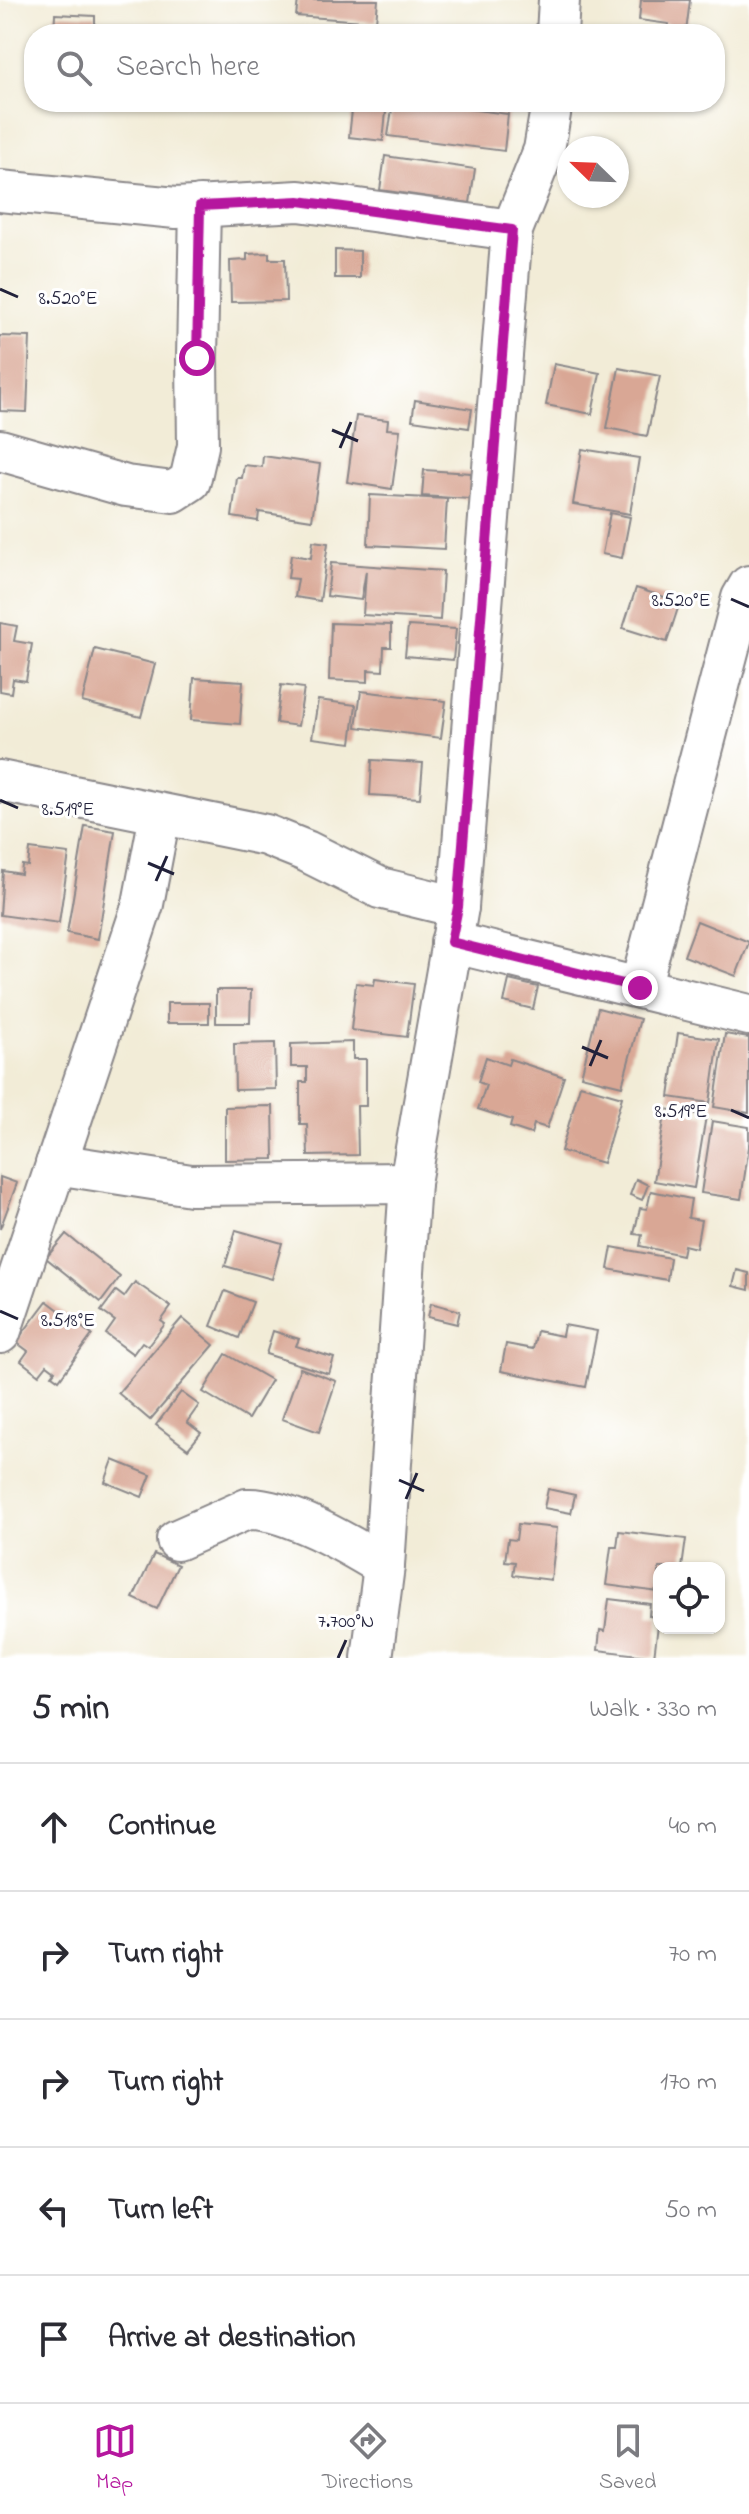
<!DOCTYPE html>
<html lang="en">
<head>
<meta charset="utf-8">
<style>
  :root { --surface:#fff; --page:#f7f7f7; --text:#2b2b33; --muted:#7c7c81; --line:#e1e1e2; --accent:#b5179e }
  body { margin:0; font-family:"Indie Flower",sans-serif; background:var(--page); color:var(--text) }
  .controls { position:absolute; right:24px; bottom:24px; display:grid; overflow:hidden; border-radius:16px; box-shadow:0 2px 6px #0004 }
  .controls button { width:72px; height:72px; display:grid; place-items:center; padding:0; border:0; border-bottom:2px solid var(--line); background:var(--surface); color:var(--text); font:40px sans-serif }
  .compass { position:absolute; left:557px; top:136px; width:72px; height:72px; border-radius:50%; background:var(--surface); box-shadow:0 2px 6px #0004; rotate:293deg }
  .stop { position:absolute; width:24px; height:24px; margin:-18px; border:6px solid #b5179e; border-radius:50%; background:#fff }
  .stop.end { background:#b5179e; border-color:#fff; box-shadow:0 2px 8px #0008 }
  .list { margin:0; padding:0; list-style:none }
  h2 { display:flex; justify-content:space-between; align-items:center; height:104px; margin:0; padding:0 32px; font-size:34px }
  h2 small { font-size:26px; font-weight:400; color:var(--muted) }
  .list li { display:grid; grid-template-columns:52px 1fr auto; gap:24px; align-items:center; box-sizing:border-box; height:128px; padding:0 32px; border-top:2px solid var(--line) }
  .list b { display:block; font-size:30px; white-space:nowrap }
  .list em { font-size:26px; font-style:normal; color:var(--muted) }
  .icon { flex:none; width:44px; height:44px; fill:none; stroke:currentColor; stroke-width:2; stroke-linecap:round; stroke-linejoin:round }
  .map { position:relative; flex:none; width:749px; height:1658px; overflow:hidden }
  .search { position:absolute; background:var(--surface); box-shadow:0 2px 6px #0004; left:24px; right:24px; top:24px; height:88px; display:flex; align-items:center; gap:20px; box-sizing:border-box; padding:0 28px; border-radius:32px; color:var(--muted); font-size:30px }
  .sheet { height:744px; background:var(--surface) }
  nav { display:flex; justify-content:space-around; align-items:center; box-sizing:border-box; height:112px; border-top:2px solid var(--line); background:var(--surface); font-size:22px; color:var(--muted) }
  nav a { display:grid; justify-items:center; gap:4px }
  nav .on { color:var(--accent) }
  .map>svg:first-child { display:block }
  .building { fill:#d9a795 }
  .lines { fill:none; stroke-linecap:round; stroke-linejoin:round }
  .minor-casing { stroke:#8a8789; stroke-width:44 }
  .minor { stroke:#fff; stroke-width:40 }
  .route { stroke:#b5179e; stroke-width:10 }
  .ticks { fill:none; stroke:#22223b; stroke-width:3 }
  .ticks-label { font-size:20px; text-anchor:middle; fill:#22223b; stroke:#fff; stroke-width:6; stroke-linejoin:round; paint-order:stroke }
</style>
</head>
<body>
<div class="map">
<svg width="749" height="1658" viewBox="0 0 749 1658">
  <rect width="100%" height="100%" fill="#fff"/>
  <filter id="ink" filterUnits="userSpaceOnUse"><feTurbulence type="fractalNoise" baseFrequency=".0125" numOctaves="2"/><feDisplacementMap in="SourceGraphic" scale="16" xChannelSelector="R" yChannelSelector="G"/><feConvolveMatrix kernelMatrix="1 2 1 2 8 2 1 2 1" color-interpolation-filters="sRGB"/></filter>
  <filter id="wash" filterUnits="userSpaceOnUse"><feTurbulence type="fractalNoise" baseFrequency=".006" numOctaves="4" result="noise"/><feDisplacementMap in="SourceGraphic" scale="32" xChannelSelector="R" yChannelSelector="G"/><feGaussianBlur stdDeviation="1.8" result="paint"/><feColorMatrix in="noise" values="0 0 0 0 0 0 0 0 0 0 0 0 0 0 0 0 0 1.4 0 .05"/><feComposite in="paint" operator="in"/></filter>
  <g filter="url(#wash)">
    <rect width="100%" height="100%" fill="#f2ecd7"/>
    <g id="blocks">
      <g class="building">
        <path d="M298,0H378L376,22L296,16Z"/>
        <path d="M641,0H690L686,32L668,31L669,24L639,20Z"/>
        <path d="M55,14L95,16V34H54Z"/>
        <path d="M353,102H387L383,141L349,137Z"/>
        <path d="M393,102H413L508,114L504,151L388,136Z"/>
        <path d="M385,156L475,169L470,203L380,190Z"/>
        <path d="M335,250L360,251V278H335Z"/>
        <path d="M269,253V259H285L286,301L231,302L230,261L247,260V254Z"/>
        <path d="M0,336L30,337L27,412L0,411Z"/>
        <path d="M554,364L600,373L592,414L546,405Z"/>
        <path d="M619,368L660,376L647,436L607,428Z"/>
        <path d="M415,400L472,409L469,428L412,420Z"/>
        <path d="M356,416L388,420L387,429L400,430L392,489L347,482Z"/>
        <path d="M582,449L639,458L630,514L573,504Z"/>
        <path d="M263,456L320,464L312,520L259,512L258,521L232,517L237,478H242L244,465L262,467Z"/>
        <path d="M424,470L471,473L470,499L422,496Z"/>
        <path d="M370,495L447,499L444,549L368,545Z"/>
        <path d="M610,513L630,517L622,558L602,554Z"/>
        <path d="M313,541L328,543L320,601L295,597L298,579L288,578L291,555L311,558Z"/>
        <path d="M331,563L443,571L440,620L363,615L366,571L361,600L327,596Z"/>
        <path d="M636,588L680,602L667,642L623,628Z"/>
        <path d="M0,623L17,626L14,641L32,644L26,681L13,679L11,693L0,691Z"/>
        <path d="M331,623L391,625V647H384L383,671L368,670V682L329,680Z"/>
        <path d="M408,626L456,629L453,660L405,656Z"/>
        <path d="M95,649L155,664L141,717L82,702Z"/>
        <path d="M194,678L243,681L240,724L191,720Z"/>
        <path d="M281,685L304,688L298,726L276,723Z"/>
        <path d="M361,691L446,701L441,738L356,727Z"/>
        <path d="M318,700L356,705L351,743L312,738Z"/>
        <path d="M372,760L423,763L420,798L370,795Z"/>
        <path d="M85,826L115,831L98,939L67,933Z"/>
        <path d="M30,849L69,854L59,923L0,915L3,871L21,874L22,865L28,866Z"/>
        <path d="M697,921L749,942L736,976L684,956Z"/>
        <path d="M375,979L414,984L407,1037L351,1030L356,983L374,985Z"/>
        <path d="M509,980L538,987L533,1009L504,1002Z"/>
        <path d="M216,990H251L250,1023H216Z"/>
        <rect x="167" y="1003" width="42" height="20"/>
        <path d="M598,1008L640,1019L622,1086L581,1076Z"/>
        <path d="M678,1033L719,1039L710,1103L669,1097Z"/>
        <path d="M725,1034L749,1038V1113L714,1107Z"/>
        <path d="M353,1042V1059H366V1106H357L358,1155L308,1156L307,1124H300V1082H307V1067H291V1044Z"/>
        <path d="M275,1043L276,1089L235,1090L234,1044Z"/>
        <path d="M486,1057L508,1065L510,1059L564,1077L547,1128L534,1124L531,1134L510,1127L512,1120L478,1109L486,1085L478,1082Z"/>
        <path d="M580,1085L622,1097L603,1163L561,1151Z"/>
        <path d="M273,1106L274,1159L225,1160V1107Z"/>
        <path d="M666,1109L706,1116L694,1188L654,1181Z"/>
        <path d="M712,1121L749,1127V1147L741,1199L701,1193Z"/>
        <path d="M0,1177L17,1183L0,1229Z"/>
        <path d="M636,1179L648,1185L642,1200L630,1195Z"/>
        <path d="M651,1191L691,1199L688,1218L701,1220L696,1248L684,1245L682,1255L640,1246L642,1235L634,1234L640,1208L647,1209Z"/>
        <path d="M236,1230L282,1243L272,1279L225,1266Z"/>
        <path d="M66,1234L120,1277L101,1302L46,1258Z"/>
        <path d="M612,1247L670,1258L667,1280L608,1269Z"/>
        <path d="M737,1270L749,1273V1290L733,1286Z"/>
        <path d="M135,1282L171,1307L161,1321L165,1324L148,1346L142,1342L133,1354L106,1334L115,1321L101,1311L116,1291L124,1297Z"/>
        <path d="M225,1291L253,1302L239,1338L211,1326Z"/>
        <path d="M47,1301L92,1335L59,1380L52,1375L55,1371L47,1365L39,1375L21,1361L28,1351L16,1342Z"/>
        <path d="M431,1303L460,1311L457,1324L428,1317Z"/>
        <path d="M182,1318L214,1345L150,1420L118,1393Z"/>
        <path d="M564,1325L597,1331L586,1387L501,1371L506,1344L533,1349L537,1331L562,1336Z"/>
        <path d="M273,1331L299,1339L296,1346L334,1358L329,1374L266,1354Z"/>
        <path d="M226,1354L271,1380L248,1419L203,1392Z"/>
        <path d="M300,1368L336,1381L319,1432L282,1419Z"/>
        <path d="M181,1392L199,1405L187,1422L201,1433L188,1449L156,1425Z"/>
        <path d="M113,1460L151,1475L142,1497L105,1482Z"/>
        <path d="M548,1489L575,1495L571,1513L544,1508Z"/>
        <path d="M518,1524L557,1528L551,1580L513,1575L515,1562L505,1561L508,1539L516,1540Z"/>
        <path d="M619,1531L686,1539L682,1568H659V1592L606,1585L611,1547H617Z"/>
        <path d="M154,1554L178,1565L157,1609L133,1598Z"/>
        <path d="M609,1599L650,1604L649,1616L659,1617L654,1657L598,1650L600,1630L605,1631Z"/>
      </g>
    </g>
  </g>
  <g filter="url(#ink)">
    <use href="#blocks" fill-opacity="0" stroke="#8a8789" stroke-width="2"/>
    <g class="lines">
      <g class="minor-casing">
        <g id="minor">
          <path d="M557,34L559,0"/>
          <path d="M0,191L176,208L299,201L512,230"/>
          <path d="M0,450L126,486L173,492L190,481L198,446L197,358L200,206"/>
          <path d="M0,781L266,835L306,851L380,888L458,907"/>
          <path d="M451,942L749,1015"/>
          <path d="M640,988L742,598L749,586"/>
          <path d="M56,1164L191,1185L410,1183"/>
          <path d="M0,1333L143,904L160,815"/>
          <path d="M177,1540L247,1509C286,1507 351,1546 384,1566"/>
          <path d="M372,1658L384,1566L410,1183L458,907L512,230L544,150L552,102"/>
        </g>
      </g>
      <use href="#minor" class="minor"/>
    </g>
  </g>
  <g class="lines" filter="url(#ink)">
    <path class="route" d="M197,358L200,206L299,201L512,230L458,907L451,942L640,988"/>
  </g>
  <path class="ticks" d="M0,289L18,297M332,430L358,441M340,448L351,422M731,599L749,607M0,800L18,808M148,863L174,874M156,881L167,856M582,1047L608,1058M590,1066L601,1040M731,1110L749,1118M0,1311L18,1319M399,1480L424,1491M406,1499L417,1473M338,1658L346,1640"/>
  <g class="ticks-label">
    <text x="68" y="304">8.520°E</text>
    <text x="681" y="606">8.520°E</text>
    <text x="68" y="815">8.519°E</text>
    <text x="681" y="1117">8.519°E</text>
    <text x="68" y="1326">8.518°E</text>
    <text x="346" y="1627">7.700°N</text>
  </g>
</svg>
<div class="controls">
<button><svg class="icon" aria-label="locate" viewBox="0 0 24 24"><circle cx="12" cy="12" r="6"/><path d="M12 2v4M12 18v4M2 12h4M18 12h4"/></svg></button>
</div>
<svg class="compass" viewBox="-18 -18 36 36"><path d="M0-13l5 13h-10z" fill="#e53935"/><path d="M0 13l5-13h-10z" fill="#7c7c81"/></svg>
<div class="stop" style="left:197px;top:358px"></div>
<div class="stop end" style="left:640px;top:988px"></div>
<div class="search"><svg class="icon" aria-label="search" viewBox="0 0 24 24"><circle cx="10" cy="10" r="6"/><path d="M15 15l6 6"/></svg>Search here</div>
</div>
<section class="sheet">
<h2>5 min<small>Walk · 330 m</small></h2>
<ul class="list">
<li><svg class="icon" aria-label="ahead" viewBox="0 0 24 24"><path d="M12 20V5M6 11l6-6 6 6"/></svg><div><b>Continue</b></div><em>40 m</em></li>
<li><svg class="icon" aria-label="right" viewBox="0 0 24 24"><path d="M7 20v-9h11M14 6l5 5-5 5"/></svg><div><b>Turn right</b></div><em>70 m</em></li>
<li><svg class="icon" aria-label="right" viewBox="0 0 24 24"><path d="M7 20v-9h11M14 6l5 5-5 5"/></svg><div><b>Turn right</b></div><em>170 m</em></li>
<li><svg class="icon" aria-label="left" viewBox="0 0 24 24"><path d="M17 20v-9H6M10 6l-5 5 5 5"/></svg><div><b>Turn left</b></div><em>50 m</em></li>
<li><svg class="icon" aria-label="arrive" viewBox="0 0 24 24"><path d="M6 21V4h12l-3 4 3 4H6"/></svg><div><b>Arrive at destination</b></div></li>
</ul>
</section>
<nav>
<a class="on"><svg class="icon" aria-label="map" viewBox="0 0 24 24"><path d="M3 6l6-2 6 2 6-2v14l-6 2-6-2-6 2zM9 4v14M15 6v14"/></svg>Map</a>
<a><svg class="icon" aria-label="directions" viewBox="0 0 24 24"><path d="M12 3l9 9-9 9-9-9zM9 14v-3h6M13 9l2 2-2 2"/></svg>Directions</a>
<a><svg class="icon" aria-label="saved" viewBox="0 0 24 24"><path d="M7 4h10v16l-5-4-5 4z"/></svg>Saved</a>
</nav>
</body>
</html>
